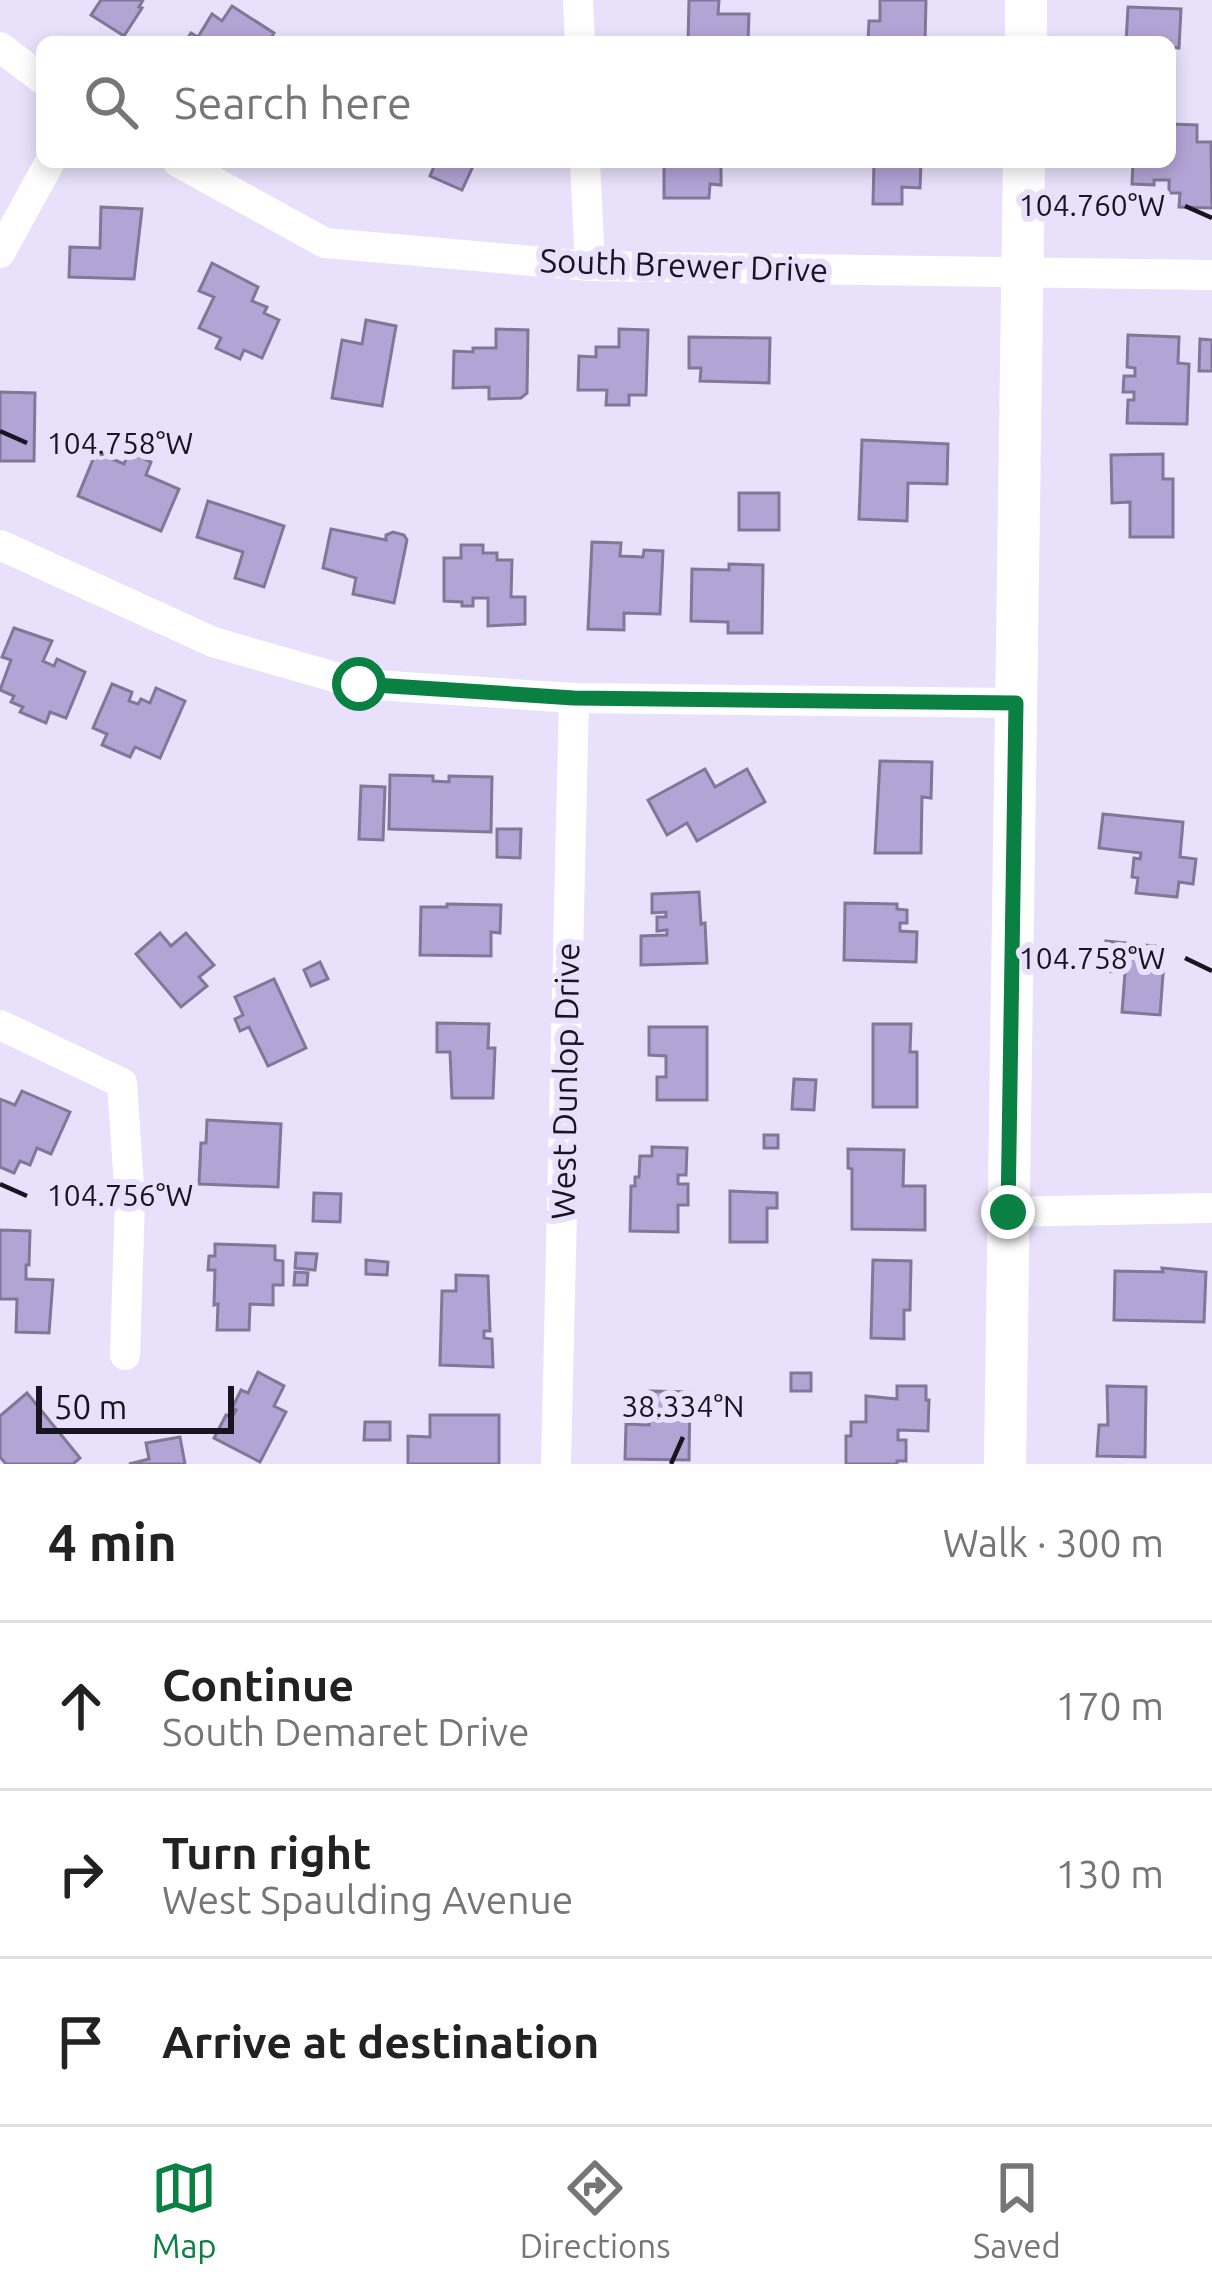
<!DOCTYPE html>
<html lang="en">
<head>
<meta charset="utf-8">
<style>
  :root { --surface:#fff; --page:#f2f2f2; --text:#222; --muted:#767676; --line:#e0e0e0; --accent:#0b8043 }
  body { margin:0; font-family:Ubuntu,sans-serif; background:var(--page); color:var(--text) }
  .scale { position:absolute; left:36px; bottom:30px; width:198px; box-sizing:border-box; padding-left:12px; border:6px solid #181420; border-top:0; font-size:33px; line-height:42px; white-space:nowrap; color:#181420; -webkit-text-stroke:9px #e9e1fc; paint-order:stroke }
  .stop { position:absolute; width:36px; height:36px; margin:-27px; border:9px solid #0b8043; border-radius:50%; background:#fff }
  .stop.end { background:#0b8043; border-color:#fff; box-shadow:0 3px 12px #0008 }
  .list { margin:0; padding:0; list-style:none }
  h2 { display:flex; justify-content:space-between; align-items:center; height:156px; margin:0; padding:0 48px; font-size:51px }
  h2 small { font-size:39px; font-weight:400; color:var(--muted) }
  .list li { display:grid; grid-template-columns:78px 1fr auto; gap:36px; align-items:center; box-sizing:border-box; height:168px; padding:0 48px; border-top:3px solid var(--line) }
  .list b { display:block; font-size:45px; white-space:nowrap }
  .list p { margin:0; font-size:39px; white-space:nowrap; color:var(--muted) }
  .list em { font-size:39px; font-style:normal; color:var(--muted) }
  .icon { flex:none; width:66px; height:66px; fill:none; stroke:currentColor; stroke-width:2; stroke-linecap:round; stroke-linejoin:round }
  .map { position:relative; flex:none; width:1212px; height:1464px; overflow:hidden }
  .search { position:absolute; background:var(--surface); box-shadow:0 6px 18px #0003; left:36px; right:36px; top:36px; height:132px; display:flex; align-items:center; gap:30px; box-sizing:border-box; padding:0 42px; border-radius:18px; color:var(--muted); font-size:45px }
  .sheet { height:660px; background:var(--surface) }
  nav { display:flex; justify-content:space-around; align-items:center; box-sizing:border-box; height:168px; border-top:3px solid var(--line); background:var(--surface); font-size:33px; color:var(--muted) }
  nav a { display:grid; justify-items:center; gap:6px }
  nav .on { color:var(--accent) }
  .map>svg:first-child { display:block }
  .building { fill:#b3a4d6; stroke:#817796; stroke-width:3 }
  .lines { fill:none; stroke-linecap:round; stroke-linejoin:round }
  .street { stroke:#fff; stroke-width:30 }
  .secondary { stroke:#fff; stroke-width:42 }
  .route { stroke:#0b8043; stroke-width:15 }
  .ticks { fill:none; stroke:#181420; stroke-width:4.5 }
  .labels { text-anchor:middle; stroke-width:12; stroke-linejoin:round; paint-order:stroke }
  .street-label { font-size:33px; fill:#181420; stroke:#e9e1fc }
  .ticks-label { font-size:30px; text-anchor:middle; fill:#181420; stroke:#e9e1fc; stroke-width:12; stroke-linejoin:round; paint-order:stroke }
</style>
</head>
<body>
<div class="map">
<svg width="1212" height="1464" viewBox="0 0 1212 1464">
  <rect width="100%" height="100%" fill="#e9e1fc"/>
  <g class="building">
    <path d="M101,0H143L139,7L142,8L124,36L91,15Z"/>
    <path d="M689,0H719L718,14H749L748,42H688Z"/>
    <path d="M880,0H926L925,42H868L869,21H880Z"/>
    <path d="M232,6L274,33L269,42H185L191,33L198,37L212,14L222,21Z"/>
    <path d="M1128,7L1181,9L1179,48L1170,47V42H1126Z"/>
    <path d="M1170,124L1197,125V142H1211L1212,208L1179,207L1180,193H1169V180H1154V185L1132,184L1133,162H1170Z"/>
    <path d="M436,162H475L462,190L430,176Z"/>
    <path d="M650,162H721V185L710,184L709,198H664V166H649Z"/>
    <path d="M874,162H921L920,188L902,187V204H873Z"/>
    <path d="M101,207L142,209L134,279L69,277L70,247L100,248Z"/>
    <path d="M212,263L258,287L252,301L267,307L264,313L279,320L262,358L244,350L240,359L216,348L221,338L199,328L214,297L199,291Z"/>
    <path d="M366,320L396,326L382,406L332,398L342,340L362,344Z"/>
    <path d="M496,329L528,330L527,393L521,398L489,399V387L453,388L454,351L473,352V348H496Z"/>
    <path d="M619,329L648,330L646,395H629V405H606L607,390H578L579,356L596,357V347H619Z"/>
    <path d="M1128,335L1179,337L1178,363L1189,364L1187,424L1127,423L1128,400H1134V392H1123L1124,376H1135V368L1127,367Z"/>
    <path d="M689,337L770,338L769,383L700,381L701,368H689Z"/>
    <path d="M1200,339L1212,340V371H1199Z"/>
    <path d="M0,392L35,393L34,461H0Z"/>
    <path d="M862,440L948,444L947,484L908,483L907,521L859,519Z"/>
    <path d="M96,452L124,464L129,452L151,462L146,475L179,489L161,531L78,496Z"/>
    <path d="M1163,454V479H1173V537H1130V502L1112,503L1111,455Z"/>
    <rect x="739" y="493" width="40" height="37"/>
    <path d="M208,501L284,526L264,587L235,578L243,552L197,537Z"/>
    <path d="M331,529L386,540V535L393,532L404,535L407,540L394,603L353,594L356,578L323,568Z"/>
    <path d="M592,542L621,543L620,556L643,557L644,550L663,551L660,614L624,613V630L588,629Z"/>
    <path d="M461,545H483V553H497V560H512L511,597H525V624L488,626V598H473V606H462V602L444,601V558H461Z"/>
    <path d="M729,564L763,565L762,633H728V622L691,621L692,569L729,570Z"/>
    <path d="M14,628L52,641L43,661L54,666L57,659L85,672L66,718L50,712L46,723L20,712L23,707L11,702L14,696L0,690L11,660L2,657Z"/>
    <path d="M112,684L132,692L129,701L138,704L141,699L150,703L156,688L185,701L160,758L135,747L130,757L102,745L107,734L93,728Z"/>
    <path d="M880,761L932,762L931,798L922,797L921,853H875Z"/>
    <path d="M705,769L715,787L747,769L765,802L697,841L687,823L667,835L648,800Z"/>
    <path d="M390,775L433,776V781L449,782V776L492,777L491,832L389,829Z"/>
    <path d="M361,786L385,787L383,840L359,839Z"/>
    <path d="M1103,814L1183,822L1180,857L1196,859L1193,884L1179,882L1177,897L1136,893L1138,878L1132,877L1134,858L1140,859L1141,853L1099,848Z"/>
    <path d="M497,829H521L520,858L497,857Z"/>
    <path d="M699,892L701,924L705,923L707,963L641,965V936L667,935V930L657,931V917H666V912L652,913V894Z"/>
    <path d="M845,903L897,904V909L907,910V923H900V931L917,932L916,962L844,960Z"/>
    <path d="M447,904L501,905L500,933L491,932V956L420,955L421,907H447Z"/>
    <path d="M160,933L171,946L186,933L214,965L199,977L207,986L181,1007L136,954Z"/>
    <path d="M1106,941L1165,947L1160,1015L1122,1012L1125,973L1104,971Z"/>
    <path d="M320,962L328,979L311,986L304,970Z"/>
    <path d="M274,979L306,1048L268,1066L249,1027L240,1031L235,1019L243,1015L235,997Z"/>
    <path d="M437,1023L489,1024L488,1048H495L493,1098H452L450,1052H437Z"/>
    <path d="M873,1024H911L910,1052H917V1107H873Z"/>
    <path d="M649,1027H707V1100H657V1077H666V1056L649,1055Z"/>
    <path d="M794,1079L816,1080L814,1110L792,1109Z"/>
    <path d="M22,1091L70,1112L51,1154L37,1148L30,1165L20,1161L14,1173L0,1167V1099L15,1105Z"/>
    <path d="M207,1120L281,1124L278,1187L199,1184L201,1143H206Z"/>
    <rect x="764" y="1135" width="14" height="13"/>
    <path d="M652,1147L687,1148L686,1175H678V1184H688V1205H678V1232L630,1231L631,1186H635V1177H639L640,1156H652Z"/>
    <path d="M848,1149L904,1150L903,1186H925V1230L852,1229V1169L848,1168Z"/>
    <path d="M730,1191L777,1193V1208H767V1242H730Z"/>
    <path d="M314,1193L341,1194L340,1222L313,1221Z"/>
    <path d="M0,1230L30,1231L29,1265H26V1279L53,1280L49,1333L16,1332L17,1299H0Z"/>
    <path d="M215,1244L275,1246V1260L283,1261V1285H273V1305L250,1304L249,1330H217L218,1304L214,1305L215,1270H208L209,1256H215Z"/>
    <path d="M296,1253L317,1254L315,1270L295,1268Z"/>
    <path d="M366,1260L388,1262L387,1275L366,1274Z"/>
    <path d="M873,1260L911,1261L910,1310H904V1339L871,1338Z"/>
    <path d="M1162,1268L1206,1272L1204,1322L1114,1320L1115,1271L1163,1272Z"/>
    <path d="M295,1272L308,1273L307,1285H294Z"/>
    <path d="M456,1275L488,1276L490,1331H484V1338L492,1339L493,1367L440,1365L442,1291H456Z"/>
    <path d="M258,1372L284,1386L274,1406L286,1412L260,1462L214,1438L226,1415L228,1416L230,1412L234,1414L236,1410L232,1408L241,1390L248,1393Z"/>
    <rect x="791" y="1373" width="20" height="18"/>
    <path d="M897,1386H926V1400H929L928,1431L898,1430V1440H906V1461H897V1464H846V1436H851V1422H866V1396L897,1399Z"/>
    <path d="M1107,1386L1146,1387L1145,1457L1097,1456L1099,1425H1108Z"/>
    <path d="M650,1391L690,1392L689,1460L625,1459L626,1424L649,1425Z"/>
    <path d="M27,1393L80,1458L73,1464H6L0,1457V1416Z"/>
    <path d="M430,1415H499V1464H408V1436L430,1437Z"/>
    <path d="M365,1422H390V1440H364Z"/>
    <path d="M180,1437L185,1464H129L149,1459L146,1443Z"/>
  </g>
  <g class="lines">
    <g class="street">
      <path d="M578,0L580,42"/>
      <path d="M0,47L42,79"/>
      <path d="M178,162L325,243L590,266L1212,275"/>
      <path d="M585,162L590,266"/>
      <path d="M0,253L50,162"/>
      <path d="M0,545L213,642L359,684L574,698L1016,703"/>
      <path d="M0,1025L122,1083L130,1201L125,1355"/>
      <path d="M1008,1212L1212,1208"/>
      <path d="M556,1464L574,698"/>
    </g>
    <g class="secondary">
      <path d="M1026,42V0"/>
      <path d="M1005,1464L1024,162"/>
    </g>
  </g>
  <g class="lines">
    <path class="route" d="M359,684L574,698L1016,703L1008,1212"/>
  </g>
  <path class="ticks" d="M1185,206L1212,218M0,431L27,443M1185,958L1212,971M0,1184L27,1196M671,1464L683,1437"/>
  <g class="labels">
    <g class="street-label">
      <text transform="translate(684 265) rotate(2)" y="12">South Brewer Drive</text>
      <text transform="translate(565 1081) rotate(-89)" y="12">West Dunlop Drive</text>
    </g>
  </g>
  <g class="ticks-label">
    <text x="1092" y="216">104.760°W</text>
    <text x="120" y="454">104.758°W</text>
    <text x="1092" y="969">104.758°W</text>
    <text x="120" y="1206">104.756°W</text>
    <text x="683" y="1417">38.334°N</text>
  </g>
</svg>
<div class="scale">50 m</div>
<div class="stop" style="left:359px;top:684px"></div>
<div class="stop end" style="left:1008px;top:1212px"></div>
<div class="search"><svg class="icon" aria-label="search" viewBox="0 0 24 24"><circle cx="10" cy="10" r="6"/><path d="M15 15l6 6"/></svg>Search here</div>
</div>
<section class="sheet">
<h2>4 min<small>Walk · 300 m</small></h2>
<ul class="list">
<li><svg class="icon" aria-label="ahead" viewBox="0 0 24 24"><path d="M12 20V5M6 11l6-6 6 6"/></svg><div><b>Continue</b><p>South Demaret Drive</p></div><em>170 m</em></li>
<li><svg class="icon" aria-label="right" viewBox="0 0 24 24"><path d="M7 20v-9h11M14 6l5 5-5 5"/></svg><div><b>Turn right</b><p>West Spaulding Avenue</p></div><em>130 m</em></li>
<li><svg class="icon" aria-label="arrive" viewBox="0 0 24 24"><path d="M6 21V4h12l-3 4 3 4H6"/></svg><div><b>Arrive at destination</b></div></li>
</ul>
</section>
<nav>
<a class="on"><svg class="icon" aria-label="map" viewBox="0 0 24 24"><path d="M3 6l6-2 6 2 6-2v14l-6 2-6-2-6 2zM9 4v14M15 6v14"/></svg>Map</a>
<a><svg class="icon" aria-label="directions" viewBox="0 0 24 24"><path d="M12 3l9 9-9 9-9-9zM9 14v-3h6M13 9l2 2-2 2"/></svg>Directions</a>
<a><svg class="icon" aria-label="saved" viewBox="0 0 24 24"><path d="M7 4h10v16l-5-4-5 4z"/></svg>Saved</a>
</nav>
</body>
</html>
